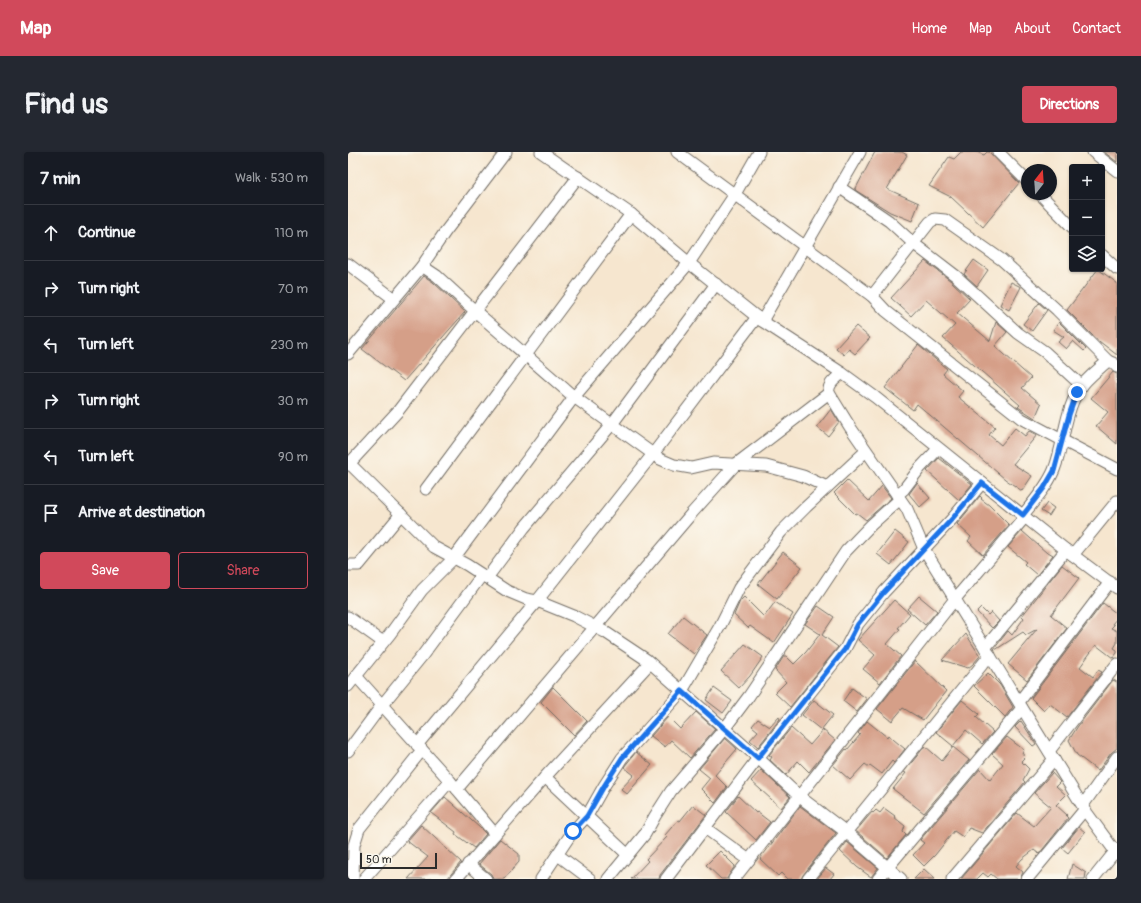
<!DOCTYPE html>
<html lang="en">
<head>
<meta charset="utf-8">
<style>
  :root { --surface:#171b24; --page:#242831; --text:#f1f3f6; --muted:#9ea1a6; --line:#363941; --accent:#d1495b }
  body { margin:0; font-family:Pangolin,sans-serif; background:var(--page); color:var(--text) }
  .controls { position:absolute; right:12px; top:12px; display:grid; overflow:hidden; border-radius:4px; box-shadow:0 1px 3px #0004 }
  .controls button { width:36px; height:36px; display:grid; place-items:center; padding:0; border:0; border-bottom:1px solid var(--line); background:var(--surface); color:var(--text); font:20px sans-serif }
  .compass { position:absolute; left:673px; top:12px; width:36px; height:36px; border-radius:50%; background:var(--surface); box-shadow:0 1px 3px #0004; rotate:17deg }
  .scale { position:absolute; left:12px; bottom:10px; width:77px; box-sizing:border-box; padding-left:4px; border:2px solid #2b2b2b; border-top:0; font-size:11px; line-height:14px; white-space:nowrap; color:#2b2b2b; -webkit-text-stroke:3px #fbf7ec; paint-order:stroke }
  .stop { position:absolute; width:12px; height:12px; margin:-9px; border:3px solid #1a73e8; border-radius:50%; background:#fff }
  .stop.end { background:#1a73e8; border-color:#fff; box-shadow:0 1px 4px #0008 }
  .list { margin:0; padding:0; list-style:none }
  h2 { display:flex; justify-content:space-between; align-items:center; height:52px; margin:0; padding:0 16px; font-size:17px }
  h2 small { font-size:13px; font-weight:400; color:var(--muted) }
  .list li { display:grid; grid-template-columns:26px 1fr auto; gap:12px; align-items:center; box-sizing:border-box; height:56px; padding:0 16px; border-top:1px solid var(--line) }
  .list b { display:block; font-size:15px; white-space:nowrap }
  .list em { font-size:13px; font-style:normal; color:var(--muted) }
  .actions { display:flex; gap:8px; padding:12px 16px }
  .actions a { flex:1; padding:9px 0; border:1px solid var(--accent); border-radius:4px; text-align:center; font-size:14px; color:var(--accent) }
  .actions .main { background:var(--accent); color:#fff }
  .icon { flex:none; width:22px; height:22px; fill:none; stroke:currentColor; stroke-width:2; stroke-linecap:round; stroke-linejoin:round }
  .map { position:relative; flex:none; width:769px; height:727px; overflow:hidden; border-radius:4px }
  header { display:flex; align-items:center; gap:24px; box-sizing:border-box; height:56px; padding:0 20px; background:var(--accent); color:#fff }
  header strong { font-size:19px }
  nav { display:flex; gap:22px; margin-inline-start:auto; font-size:14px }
  .intro { display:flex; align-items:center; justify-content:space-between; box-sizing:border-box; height:96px; padding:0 24px }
  h1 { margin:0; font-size:28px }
  .button { padding:10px 18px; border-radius:4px; background:var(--accent); color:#fff; font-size:14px; font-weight:700 }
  main { display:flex; gap:24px; padding:0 24px }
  aside { flex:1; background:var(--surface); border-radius:4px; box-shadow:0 1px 3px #0004 }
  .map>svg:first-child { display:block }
  .building { fill:#d59f88 }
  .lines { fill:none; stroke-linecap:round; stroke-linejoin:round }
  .minor-casing { stroke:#726c64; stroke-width:13 }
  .minor { stroke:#fff; stroke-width:11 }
  .route { stroke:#1a73e8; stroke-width:5 }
</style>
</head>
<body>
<header>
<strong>Map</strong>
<nav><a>Home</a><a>Map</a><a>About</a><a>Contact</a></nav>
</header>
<div class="intro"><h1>Find us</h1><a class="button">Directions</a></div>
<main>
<aside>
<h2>7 min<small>Walk · 530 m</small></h2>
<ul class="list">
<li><svg class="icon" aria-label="ahead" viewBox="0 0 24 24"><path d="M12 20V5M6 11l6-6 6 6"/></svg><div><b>Continue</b></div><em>110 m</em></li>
<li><svg class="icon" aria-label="right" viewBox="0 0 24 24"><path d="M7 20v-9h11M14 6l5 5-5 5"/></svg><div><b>Turn right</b></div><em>70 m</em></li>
<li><svg class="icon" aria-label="left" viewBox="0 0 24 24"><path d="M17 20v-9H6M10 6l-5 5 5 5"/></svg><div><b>Turn left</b></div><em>230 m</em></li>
<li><svg class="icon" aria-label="right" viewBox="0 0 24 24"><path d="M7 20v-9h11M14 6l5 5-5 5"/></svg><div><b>Turn right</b></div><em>30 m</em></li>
<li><svg class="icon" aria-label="left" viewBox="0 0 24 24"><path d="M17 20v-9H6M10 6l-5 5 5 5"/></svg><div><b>Turn left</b></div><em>90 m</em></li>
<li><svg class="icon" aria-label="arrive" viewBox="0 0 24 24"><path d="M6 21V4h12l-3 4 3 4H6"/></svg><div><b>Arrive at destination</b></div></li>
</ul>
<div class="actions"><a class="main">Save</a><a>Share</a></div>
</aside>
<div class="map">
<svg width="769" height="727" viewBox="0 0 769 727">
  <rect width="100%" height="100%" fill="#fbf7ec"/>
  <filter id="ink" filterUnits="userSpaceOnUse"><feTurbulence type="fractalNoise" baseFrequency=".025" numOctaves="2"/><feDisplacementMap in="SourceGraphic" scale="8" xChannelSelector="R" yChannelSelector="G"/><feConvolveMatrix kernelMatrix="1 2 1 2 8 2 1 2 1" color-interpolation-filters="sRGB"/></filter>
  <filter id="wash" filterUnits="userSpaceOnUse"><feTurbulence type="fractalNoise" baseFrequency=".012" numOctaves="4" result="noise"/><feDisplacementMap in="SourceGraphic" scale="16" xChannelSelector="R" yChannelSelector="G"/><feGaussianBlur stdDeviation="0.9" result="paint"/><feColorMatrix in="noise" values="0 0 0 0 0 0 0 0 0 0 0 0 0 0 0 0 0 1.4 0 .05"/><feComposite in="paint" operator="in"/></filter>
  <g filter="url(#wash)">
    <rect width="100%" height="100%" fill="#f6e6cf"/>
    <g id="blocks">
      <g class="building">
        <path d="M527,0H554L559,3L539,37L571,51L564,69L542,60L507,38Z"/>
        <path d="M613,0H628L636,3L639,0H641L671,31L635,75L603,45L581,34L601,5L606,7Z"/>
        <path d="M756,0H769V10Z"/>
        <path d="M626,108L640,118L629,134L616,122Z"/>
        <path d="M577,109L603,129L622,147L609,161L642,189L648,170L659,180L647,194L683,226L674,236L693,252L687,266L670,255L672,253L595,186L607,173L578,148L563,164L543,146Z"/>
        <path d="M750,117L769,131V203L747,186L719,158Z"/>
        <path d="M76,124L85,130L117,160L56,229L14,197Z"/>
        <path d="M663,130L673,135L661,158L652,153Z"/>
        <path d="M691,151L699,158L684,179L675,172Z"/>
        <path d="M711,170L738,197L736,199L725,189L718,197L710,190L716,185L705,178Z"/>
        <path d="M508,174L522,186L507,202L501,197L496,203L488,196Z"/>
        <path d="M570,193L599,217L595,222L615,239L610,245L647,275L641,283L653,293L667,276L677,284L681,279L689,283L665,312L684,324L674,339L657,327L569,252L565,258L537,236Z"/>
        <path d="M765,220L769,222V292L748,274L760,260L743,246Z"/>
        <path d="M483,257L491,270L480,284L469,275Z"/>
        <path d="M591,306L624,332L611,348L579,319Z"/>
        <path d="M499,328L521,349L534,334L543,346L518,368L509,361L507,362L486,341Z"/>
        <path d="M569,331L582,346L572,355L561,342Z"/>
        <path d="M632,344L634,346L633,347L641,353L661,373L635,403L620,389L623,385L609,372Z"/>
        <path d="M699,351L706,356L701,364L693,359Z"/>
        <path d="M547,379L561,390L543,413L529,402Z"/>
        <path d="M674,379L699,401L700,400L705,403L689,423L676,412L678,410L660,395Z"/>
        <path d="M435,400L454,415L429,447L410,432Z"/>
        <path d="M714,413L731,426L703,463L719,476L679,528L660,512L689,477L678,483L675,480L647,498L646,497L660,479L664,483L676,466L674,464Z"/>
        <path d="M571,444L589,459L577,473L559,457Z"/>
        <path d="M396,445L416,465L427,450L445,462L426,491L402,474L400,476L386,463L392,449Z"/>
        <path d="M546,448L562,462L550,476L552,477L539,492L553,504L532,531L515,517L527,503L510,488Z"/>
        <path d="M755,451L769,462V466L764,472L766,473L763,476L769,479V491L766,496L769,498V501L765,506L748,493L732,515L745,525L750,518L754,520L719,565L702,552L696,559L683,546Z"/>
        <path d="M470,454L486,465L474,483L490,495L442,555L427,541L438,530L427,518L436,504H438L446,512L458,500L472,482L457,472Z"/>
        <path d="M633,456L640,463L643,460L651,469L644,476L629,460Z"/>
        <path d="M335,464L359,483L346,502L320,482Z"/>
        <path d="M618,482L632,504L625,512L620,516L594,508Z"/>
        <path d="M397,492L415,505L402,524L391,536L373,519Z"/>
        <path d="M567,509L598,539L575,568L555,556L544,569L529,557Z"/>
        <path d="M640,521L652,533L665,555L657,565L626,534Z"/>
        <path d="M765,528L769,530V596L763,601L750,619L729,603L721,588L730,574Z"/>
        <path d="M205,535L239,569L226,583L193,550Z"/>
        <path d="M366,536L384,549L375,561L358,548Z"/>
        <path d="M504,536L519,547L509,560L495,549Z"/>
        <path d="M466,548L485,563L473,578L454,563Z"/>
        <path d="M614,548L631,562L628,565L645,580L634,592L618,578L605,594L588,580Z"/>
        <path d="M348,560L367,577L342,606L323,588L317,595L303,584L320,565L332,577Z"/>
        <path d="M431,565L432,567L410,595L402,588L410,579L404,574L410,567L422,575Z"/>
        <path d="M519,569L539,585L540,583L557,597L546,611L544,609L534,622L522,613L521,615L517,612L502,628L485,613L498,597L499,598L512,583L510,581Z"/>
        <path d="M673,569L688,592L685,594L667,575Z"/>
        <path d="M443,576L462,593L475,578L487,588L461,620L450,609L438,623L422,608L424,605L421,603Z"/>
        <path d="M659,585L676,598L674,601L677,605L673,609L681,617L675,628L677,630L634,681L621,676L615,685L606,679L587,703L576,714L565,703L576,691L572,688L632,617L642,628L655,612L644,602Z"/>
        <path d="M377,586L389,597L367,623L379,635L367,651L353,637L362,626L351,617Z"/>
        <path d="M577,594L594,609L605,595L621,608L576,661L545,637L558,621L556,620Z"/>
        <path d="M288,600L304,613L279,642L273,637L286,623L276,615Z"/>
        <path d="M413,618L442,645L433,656L403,629Z"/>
        <path d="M704,621L712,630L708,634L718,643L708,653L719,663L718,664L720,666L691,702L686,698L674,707L668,714L675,720L672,727H649L643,722L640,725L635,721L629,727H613L669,661L686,674L703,655L686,641Z"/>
        <path d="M390,644L408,661L409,660L422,670L408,688L378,660Z"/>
        <path d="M97,645L132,676L138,682L126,696L107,682L108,680L83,661Z"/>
        <path d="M345,653L358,663L312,723L311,727H283L300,709L298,707L319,685L317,683L330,668L332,669Z"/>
        <path d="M452,654L488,681L455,723L453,727H439L433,721L430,724L412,707Z"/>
        <path d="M536,656L547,664L546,665L557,674L555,680L558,683L539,706L508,679L524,660L525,661L528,658L532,661Z"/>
        <path d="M73,673L113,710L99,727H60L80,705L59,689Z"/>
        <path d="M731,675L737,680L720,701L714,696Z"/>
        <path d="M152,687L171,702V710L156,727H145L143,722L131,712Z"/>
        <path d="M499,690L530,716L523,725L509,715L492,699Z"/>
        <path d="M372,699L387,714L381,723L379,727H373L358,713Z"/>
        <path d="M724,712L738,721L737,727H720Z"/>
        <path d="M478,716L486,722L482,727H469Z"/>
        <path d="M576,717L587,727H566Z"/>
      </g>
    </g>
  </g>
  <g filter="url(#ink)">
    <use href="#blocks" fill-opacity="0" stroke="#726c64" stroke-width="1"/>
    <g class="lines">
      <g class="minor-casing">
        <g id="minor">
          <path d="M193,0L283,62L341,111L414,169L494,221L527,245L718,398L769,436"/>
          <path d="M329,0L524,144L538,159L674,267L769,317"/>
          <path d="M650,0L679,29"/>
          <path d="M745,0L769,19"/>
          <path d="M491,35L541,69L565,91L608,124L670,181L697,200L734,234"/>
          <path d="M692,42L724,75"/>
          <path d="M754,103L769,117"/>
          <path d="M0,112L46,147"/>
          <path d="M74,114L89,124L127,159L226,245L312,307L326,313L343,316L365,311L418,314L455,324L479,335"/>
          <path d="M524,144L582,70L587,67L597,68L654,108L709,158L760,209"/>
          <path d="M414,169L512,0"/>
          <path d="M0,202L74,114L97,80L158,0"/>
          <path d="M494,221C488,227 479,232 481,241L502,275L559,357L576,397L739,661L769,702"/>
          <path d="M2,312L86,395L119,413L159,439L178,447L189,449L226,464L257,480L299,508L410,606L452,645L498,680L553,727"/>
          <path d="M0,313L50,259L230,25"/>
          <path d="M78,337L283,62"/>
          <path d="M549,343L556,337L572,316L590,297"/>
          <path d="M675,363C686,349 699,335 706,318C716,293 716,263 730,239C737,227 750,218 760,209L765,211L769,215"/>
          <path d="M725,403L769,349"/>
          <path d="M0,413H11L53,362"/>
          <path d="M139,426L176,376L264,272L368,132"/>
          <path d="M0,465L35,490"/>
          <path d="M637,496L718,398"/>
          <path d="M8,524L102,629L147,682"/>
          <path d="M0,534L42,482L74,438L106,406L226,245L341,111L387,42L411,0"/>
          <path d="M671,550L762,430"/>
          <path d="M69,593L189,449L305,302L409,165"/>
          <path d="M0,599L34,553L74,504L134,423"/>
          <path d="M701,599L769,512"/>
          <path d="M197,625L280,703"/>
          <path d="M109,637L344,361L388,312L481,241"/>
          <path d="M735,653L769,605"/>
          <path d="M357,676L401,708"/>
          <path d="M210,703L242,727"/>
          <path d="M120,712L138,727"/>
          <path d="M5,727L6,693L11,677L74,598"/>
          <path d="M16,727L102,629"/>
          <path d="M108,727L197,625L302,511"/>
          <path d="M193,727L225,679L239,664L256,634L274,606L334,539L372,474L391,436L433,380L458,355L518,299"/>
          <path d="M260,727L297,682L307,664L323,639L377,576L401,544L498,399L523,373L552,347"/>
          <path d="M318,727L410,606L497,497L510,472L536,440L604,367L634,331"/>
          <path d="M386,727L607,447L677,365"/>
          <path d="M460,727L642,503"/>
          <path d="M530,727L674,556"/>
          <path d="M604,727L706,607"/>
          <path d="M679,727L737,657"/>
          <path d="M745,727L769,697"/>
        </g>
      </g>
      <use href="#minor" class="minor"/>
    </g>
  </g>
  <g class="lines" filter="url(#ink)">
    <path class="route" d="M225,679L239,664L256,634L274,606L334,539L410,606L497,497L510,472L536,440L604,367L634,331L675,363L696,336L706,319L721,263L729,240"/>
  </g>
</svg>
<div class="controls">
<button>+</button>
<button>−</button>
<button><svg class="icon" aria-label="layers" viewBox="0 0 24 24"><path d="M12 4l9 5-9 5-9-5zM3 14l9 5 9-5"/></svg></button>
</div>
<svg class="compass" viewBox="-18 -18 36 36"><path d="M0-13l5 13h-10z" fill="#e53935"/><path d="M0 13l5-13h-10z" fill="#9ea1a6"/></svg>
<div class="scale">50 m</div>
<div class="stop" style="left:225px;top:679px"></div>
<div class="stop end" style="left:729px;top:240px"></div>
</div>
</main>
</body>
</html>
